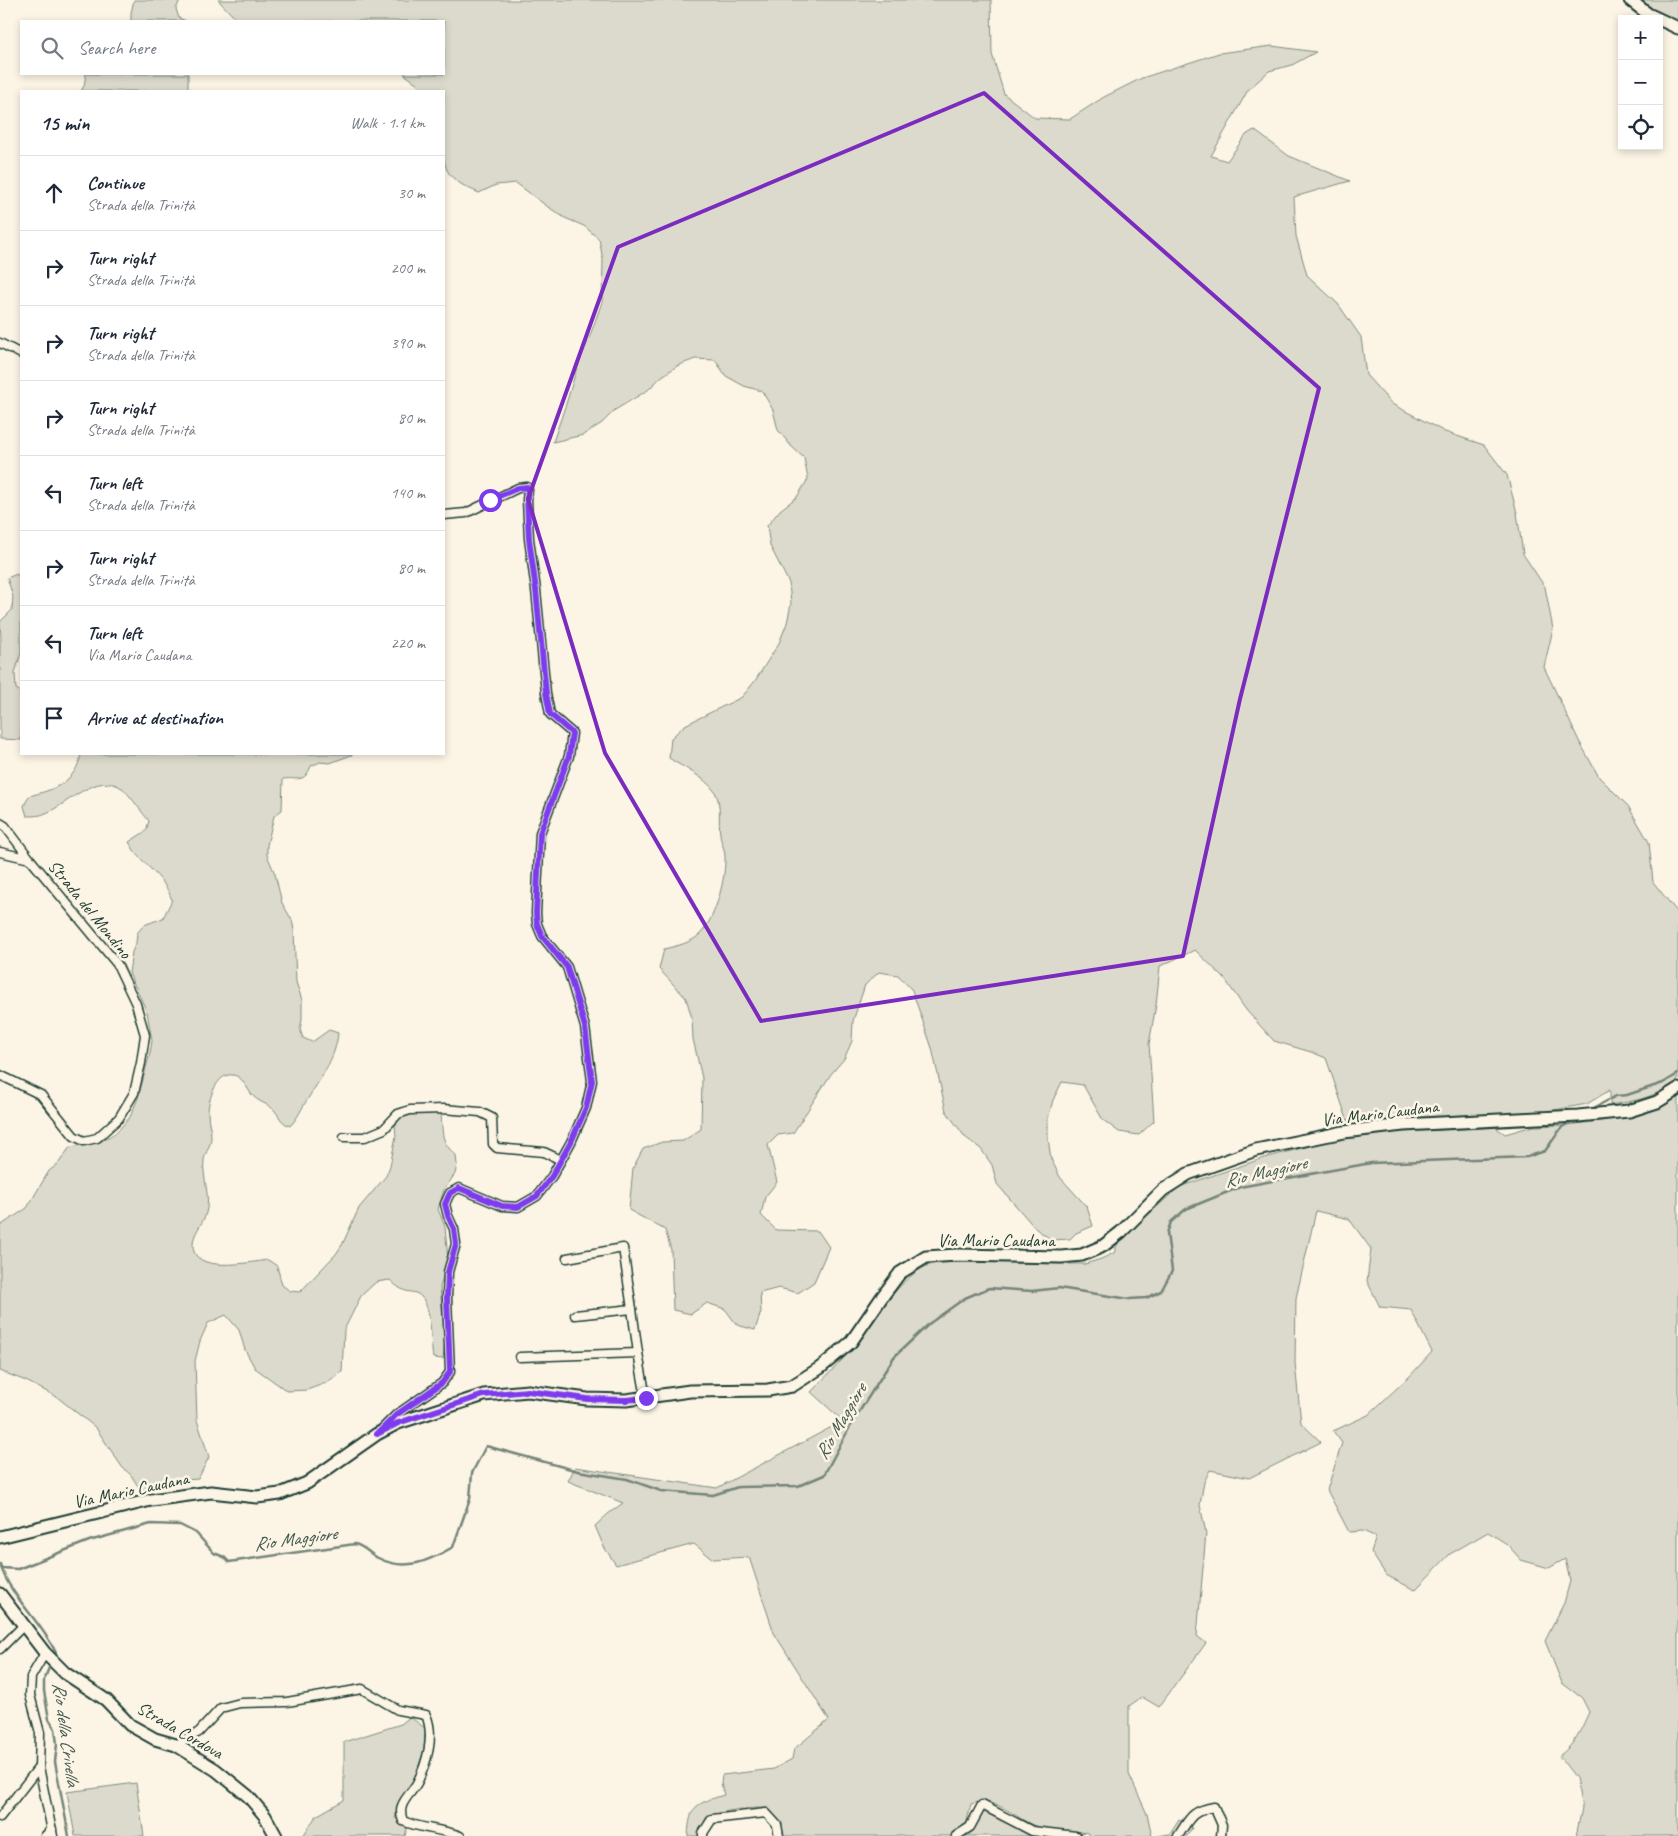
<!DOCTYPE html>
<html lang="en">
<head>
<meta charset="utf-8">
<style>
  :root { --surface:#fff; --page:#f6f6f7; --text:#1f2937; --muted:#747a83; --line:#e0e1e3 }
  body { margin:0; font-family:Caveat,sans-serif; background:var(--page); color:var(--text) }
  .controls { position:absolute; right:15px; top:15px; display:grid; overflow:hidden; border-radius:0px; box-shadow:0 2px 8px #0003 }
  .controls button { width:45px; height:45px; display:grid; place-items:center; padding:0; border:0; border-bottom:1px solid var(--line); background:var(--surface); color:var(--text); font:25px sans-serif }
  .stop { position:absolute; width:15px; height:15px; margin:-11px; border:4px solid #7c3aed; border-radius:50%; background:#fff }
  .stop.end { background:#7c3aed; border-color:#fff; box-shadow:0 1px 5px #0008 }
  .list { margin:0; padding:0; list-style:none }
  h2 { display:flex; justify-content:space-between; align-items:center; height:65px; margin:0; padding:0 20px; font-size:21px }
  h2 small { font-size:16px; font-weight:400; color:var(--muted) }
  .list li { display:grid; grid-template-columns:32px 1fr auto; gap:15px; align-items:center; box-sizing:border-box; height:75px; padding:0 20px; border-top:1px solid var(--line) }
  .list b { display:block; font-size:19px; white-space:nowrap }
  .list p { margin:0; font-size:16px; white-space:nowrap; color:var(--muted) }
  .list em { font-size:16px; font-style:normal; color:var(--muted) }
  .icon { flex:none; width:28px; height:28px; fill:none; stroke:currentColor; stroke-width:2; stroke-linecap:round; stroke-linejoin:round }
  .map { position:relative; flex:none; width:1678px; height:1836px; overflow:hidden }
  .search { position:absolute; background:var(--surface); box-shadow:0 2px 8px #0003; left:20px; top:20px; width:425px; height:55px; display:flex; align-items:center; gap:12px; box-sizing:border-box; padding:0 18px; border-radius:0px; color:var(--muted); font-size:19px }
  .panel { position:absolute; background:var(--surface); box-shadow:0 2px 8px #0003; left:20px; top:90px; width:425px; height:665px; border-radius:0px }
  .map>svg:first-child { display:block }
  .green { fill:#dcdacc; stroke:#7e8c80 }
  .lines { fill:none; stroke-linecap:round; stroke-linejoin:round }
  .stream { stroke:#758479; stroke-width:2.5 }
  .street-casing { stroke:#1f3d34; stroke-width:11 }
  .secondary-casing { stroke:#1f3d34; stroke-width:15 }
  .street { stroke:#fcf5e5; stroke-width:8 }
  .secondary { stroke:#fcf5e5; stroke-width:11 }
  .route { stroke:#7c3aed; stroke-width:6 }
  .marked { fill:none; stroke:#7b2cbf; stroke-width:4; stroke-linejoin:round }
  .labels { text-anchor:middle; stroke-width:5; stroke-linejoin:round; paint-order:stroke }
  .street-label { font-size:18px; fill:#1f3d34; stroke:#fcf5e5 }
  .water-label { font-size:19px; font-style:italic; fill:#435a51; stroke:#fcf5e5 }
</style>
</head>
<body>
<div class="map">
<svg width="1678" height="1836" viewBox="0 0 1678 1836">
  <rect width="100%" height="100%" fill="#fcf5e5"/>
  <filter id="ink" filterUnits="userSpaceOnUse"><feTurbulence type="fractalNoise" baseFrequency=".02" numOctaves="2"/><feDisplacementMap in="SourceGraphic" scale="10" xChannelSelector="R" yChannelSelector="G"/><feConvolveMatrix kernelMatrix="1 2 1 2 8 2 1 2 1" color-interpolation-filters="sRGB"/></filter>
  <g filter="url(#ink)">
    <g class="green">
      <path d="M134,0H180L176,9L179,18L186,21H131V13Z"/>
      <path d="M218,0H991L992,54L1004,94L1035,118L1070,119L1104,97L1142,78L1219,53L1272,46L1316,52L1292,65L1269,71L1248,90L1211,156L1227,161L1246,135L1254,130L1289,156L1350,181L1294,197L1296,236L1307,275L1338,304L1361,337L1366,375L1392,404L1445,432L1484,445L1507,475L1517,513L1523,554L1545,587L1553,629L1544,667L1579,741L1599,777L1628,806L1649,842L1653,882L1678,913V1080C1658,1097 1635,1101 1610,1105V1090L1587,1104L1544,1112L1421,1117L1349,1125L1326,1058L1311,1052L1274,1041L1246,1010L1224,978L1195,950L1160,966L1156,1005L1149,1044L1154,1121L1139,1135L1119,1132L1103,1120L1083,1085L1062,1082L1053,1100L1048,1119V1138L1051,1159L1060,1177L1087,1207L1093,1226L1076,1233L1070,1239L1052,1240L1036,1229L997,1184L992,1165L981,1149L965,1137L946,1111L932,1048L912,990L898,975L879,972L865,985L853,1021L852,1041L844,1059L831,1074L793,1133L778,1135L768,1145L777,1182L765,1197L761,1215L776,1230L818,1231L829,1247L814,1282L798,1293L779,1288L760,1293L761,1312L755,1330L737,1325L725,1309L707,1303L691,1314L673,1310L671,1250L665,1230L629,1210L633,1168L643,1149L662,1142L683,1141L701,1129L702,1078L693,1039L692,1018L686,998L659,969L664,949C676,946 693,943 702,932C716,916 726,878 725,856C725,848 720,841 720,834C718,821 722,804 715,792C704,776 685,769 669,758L671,738L685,725L742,697L755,681L779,643L787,623L791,604L789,583L770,546L767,526L780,510L797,497L808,479L804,458L791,446L778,430L773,410L762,391L744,386L726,376L715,360L695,359L677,366L661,377L648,390L615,410L602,423L583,435L553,442L567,401L579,361L588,341L602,302L603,260L599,239L584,226L565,218L548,207L516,183L496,185L479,193C468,188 453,182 447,170C440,156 444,109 444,91H420L418,84L404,74H444V21H238Z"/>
      <path d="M1638,0H1678V22L1652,9Z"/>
      <path d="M86,74H188V91H81L84,86Z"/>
      <path d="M17,574L21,581V653L15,673L16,689L21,692V740L0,739V642L1,640L0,622L12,610L13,596L7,578Z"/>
      <path d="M81,754H354L330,763L320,762L311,766C304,784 298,777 283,779L282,810L274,816L267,845V855L275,874L282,903L292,920L294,930L296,982L302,1000V1020L300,1029L303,1038L312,1042L329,1030L338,1033C336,1058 320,1079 307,1100C301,1109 298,1118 290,1126C277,1121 280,1112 269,1106C264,1103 258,1101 253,1096C247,1090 243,1076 233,1075C217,1072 208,1100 208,1112C208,1121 211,1129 211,1138C211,1146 205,1152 204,1160C202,1177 211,1196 206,1213C203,1224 193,1233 193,1244C191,1275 250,1262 268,1260L277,1266L282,1285L290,1291L300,1292L336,1254L342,1245L359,1208L386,1176L390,1166L396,1136L395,1126L401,1117L410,1114L431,1112L441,1114C443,1133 440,1142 456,1155L457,1165L455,1174L444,1190L438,1209L445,1227L448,1259L440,1287L445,1340L443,1359L433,1358C430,1342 433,1303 418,1294C414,1292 410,1292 406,1291C400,1289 395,1285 390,1280L376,1282L361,1296L344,1330L342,1372L326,1383L307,1390L287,1391L255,1368L245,1350L239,1330L226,1315L208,1323L200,1341L195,1361L197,1420L209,1457L198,1479L160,1482L141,1491L131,1475L122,1467L96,1428L57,1397L26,1381L0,1371V1226L27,1208L49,1171L58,1164L70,1147L100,1142L117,1132L130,1117L138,1098L150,1053L152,1041L147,1012L129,973L132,952L136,943L137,933L144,925L163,918L172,900C165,876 140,864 129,842L146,831L149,821C143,814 127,791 122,788C96,771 69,804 46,813C40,816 33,816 27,816L24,806L29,796C54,790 76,782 81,754Z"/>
      <path d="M1678,1095V1836H1576L1582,1808L1576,1778L1559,1756C1575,1744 1581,1730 1589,1712L1582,1698L1562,1683L1545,1641L1564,1603L1570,1581L1565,1559L1549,1568L1521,1560L1507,1544L1488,1532L1450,1554L1415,1590L1386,1575L1371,1552L1376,1537L1363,1531L1349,1532L1327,1490L1342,1443L1333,1431L1368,1415L1410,1376L1432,1352L1411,1310L1380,1307L1367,1281L1371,1249L1349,1219L1316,1211L1296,1298L1295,1363L1301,1423L1321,1442L1249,1478L1210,1470L1204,1482L1200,1505L1206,1533L1197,1636L1206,1643L1159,1707L1142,1697L1129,1706V1774L1147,1814L1152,1836H1089V1833C1072,1831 1054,1831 1038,1827C1016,1820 997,1795 971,1804L966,1825L951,1836H784L781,1824L768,1808C745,1808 727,1809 706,1818L698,1836H688C690,1805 695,1804 724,1795L721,1783L722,1775L774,1769L792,1759L794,1749L829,1720L774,1633L749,1557L713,1559L694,1544L616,1565L604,1547L595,1526L608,1514L623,1503L568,1481L575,1467L717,1488L843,1421L811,1392C824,1378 838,1365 850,1351C872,1326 900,1272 933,1264C948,1260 967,1262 982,1262C1017,1263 1051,1264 1085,1264L1101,1259L1114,1253L1118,1242L1179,1187L1261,1159L1332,1140L1382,1133L1495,1127L1505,1134L1533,1126L1566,1125L1601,1121L1646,1111Z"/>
      <path d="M410,1717L425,1728L424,1750L414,1780L401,1800L395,1818L407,1828L405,1836H303L316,1816L344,1800V1742L401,1724Z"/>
      <path d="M136,1783L144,1836H75L67,1792Z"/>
      <path d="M984,1811L1032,1835L1039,1836H964L971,1832Z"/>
      <path d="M1179,1820L1192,1828L1187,1836H1158L1170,1834Z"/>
    </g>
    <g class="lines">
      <g class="stream">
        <path d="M1590,1110L1616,1096L1627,1095L1663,1083L1678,1074"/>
        <path d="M0,1564C11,1599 41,1620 56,1653L53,1658"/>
        <path d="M1,1568L18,1569L89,1541L151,1524L180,1525L196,1533L214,1553L224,1557L229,1562L355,1544C364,1546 370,1554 378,1558C406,1572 429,1561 453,1547L470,1499L472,1473L486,1446L578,1471L627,1479L661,1491L713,1495L738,1487L798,1486L824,1475L852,1423L894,1357L930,1323L965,1298L989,1288L1032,1291L1059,1288L1129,1299L1146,1298L1161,1291L1172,1271L1167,1233L1171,1222L1186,1209L1240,1187L1371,1163L1527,1157L1545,1151L1562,1127L1573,1121"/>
        <path d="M51,1663L44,1680V1691L49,1719L55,1729L57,1744L55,1762L69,1836"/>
      </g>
      <g class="street-casing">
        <g id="street">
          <path d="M0,343L21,354"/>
          <path d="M0,823L5,826L30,859"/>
          <path d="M0,852L30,859L117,964L136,1004L145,1035L141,1063L134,1093L119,1118L97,1138L84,1141L74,1136L41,1095L0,1075"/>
          <path d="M344,1137H365L384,1129L398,1114L410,1110L443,1109L480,1112L492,1118L493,1144L497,1148L544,1152L561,1160"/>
          <path d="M567,1258L623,1248L632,1309"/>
          <path d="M575,1315L632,1309L638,1353"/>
          <path d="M520,1357L638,1353L646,1398"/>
          <path d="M383,1428L396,1415L442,1383L450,1372L447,1298L448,1272L456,1244L454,1229L448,1216L445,1204L450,1193L459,1188L502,1206L518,1207L537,1196L552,1176L571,1142L586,1108L592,1081L585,1027L567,967L542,936L537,924L536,913L540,833L569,756L572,733L550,714L546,693L536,590L529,539L527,500L528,490L527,487L518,488L466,513L444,515"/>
          <path d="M0,1649L24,1625"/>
          <path d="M45,1653L31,1677L30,1695L40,1733L39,1767L53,1836"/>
          <path d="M176,1745L199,1732L221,1708L240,1703L287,1702L362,1689L398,1710L426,1715C435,1736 427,1763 417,1783C409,1797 396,1804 403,1821C421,1829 442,1829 460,1836"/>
          <path d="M0,1817L39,1767"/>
          <path d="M45,1836L52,1829"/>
          <path d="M703,1836V1833L712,1819L766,1813L777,1825L779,1836"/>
          <path d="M956,1836L970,1827L982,1805L1032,1831L1076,1836"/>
          <path d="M1178,1836C1190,1818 1191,1811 1214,1807L1222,1825L1221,1836"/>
        </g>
      </g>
      <g class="secondary-casing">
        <g id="secondary">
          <path d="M1630,0L1648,14L1678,28"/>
          <path d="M0,1537L151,1500L211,1492L257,1497L280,1494L307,1483L377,1434L398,1423L484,1395L528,1391L587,1399L626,1400L690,1391L768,1390L792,1386L820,1368L851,1342L882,1297L900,1273L926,1257L957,1255L1061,1257L1082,1255L1103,1246L1121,1232L1163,1190L1188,1174L1256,1150L1344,1132L1403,1125L1578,1116L1629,1111L1657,1102L1678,1089"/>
          <path d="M0,1594L45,1653L65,1673L106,1700L130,1725L155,1739L176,1745L216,1770L248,1796L265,1816L276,1836"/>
        </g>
      </g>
      <use href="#street" class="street"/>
      <use href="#secondary" class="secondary"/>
    </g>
  </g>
  <g class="lines" filter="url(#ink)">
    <path class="route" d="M490,500L518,488L527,487L528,490L527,500L529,539L536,590L546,693L550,714L572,733L569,756L540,833L536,913L537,924L542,936L567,967L585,1027L592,1081L586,1108L571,1142L552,1176L537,1196L518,1207L502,1206L459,1188L450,1193L445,1204L448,1216L454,1229L456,1244L448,1272L447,1298L450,1372L442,1383L396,1415L377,1434L398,1423L484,1395L528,1391L587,1399L626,1400L646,1398"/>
  </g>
  <path class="marked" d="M984,93L1319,388L1240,699L1183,956L761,1021L605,753L528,499L618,247Z"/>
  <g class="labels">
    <g class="street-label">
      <text transform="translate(90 909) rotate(51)" y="6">Strada del Mondino</text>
      <text transform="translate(1380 1113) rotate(-7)" y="6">Via Mario Caudana</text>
      <text x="996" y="1246">Via Mario Caudana</text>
      <text transform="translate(131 1490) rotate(-12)" y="6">Via Mario Caudana</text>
      <text transform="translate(180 1730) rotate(30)" y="6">Strada Cordova</text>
    </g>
    <g class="water-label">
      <text transform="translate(1265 1171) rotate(-13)" y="7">Rio Maggiore</text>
      <text transform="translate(840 1421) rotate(-60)" y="7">Rio Maggiore</text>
      <text transform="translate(295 1538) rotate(-8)" y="7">Rio Maggiore</text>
      <text transform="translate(67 1734) rotate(82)" y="7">Rio della Crivella</text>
    </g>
  </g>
</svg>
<div class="controls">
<button>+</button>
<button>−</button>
<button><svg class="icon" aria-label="locate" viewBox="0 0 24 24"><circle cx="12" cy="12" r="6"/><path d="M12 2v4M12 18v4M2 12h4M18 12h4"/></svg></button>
</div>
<div class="stop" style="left:490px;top:500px"></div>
<div class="stop end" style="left:646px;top:1398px"></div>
<div class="search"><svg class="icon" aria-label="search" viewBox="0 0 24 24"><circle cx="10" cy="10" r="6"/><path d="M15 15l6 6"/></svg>Search here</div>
<section class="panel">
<h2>15 min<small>Walk · 1.1 km</small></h2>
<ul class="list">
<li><svg class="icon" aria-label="ahead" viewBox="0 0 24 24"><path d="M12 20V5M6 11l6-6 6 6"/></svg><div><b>Continue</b><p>Strada della Trinità</p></div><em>30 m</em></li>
<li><svg class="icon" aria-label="right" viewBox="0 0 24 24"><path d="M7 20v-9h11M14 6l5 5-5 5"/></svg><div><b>Turn right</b><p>Strada della Trinità</p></div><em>200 m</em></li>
<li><svg class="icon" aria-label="right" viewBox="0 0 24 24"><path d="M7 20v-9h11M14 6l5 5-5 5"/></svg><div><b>Turn right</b><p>Strada della Trinità</p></div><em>390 m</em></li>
<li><svg class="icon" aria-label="right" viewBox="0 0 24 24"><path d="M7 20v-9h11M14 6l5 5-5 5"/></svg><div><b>Turn right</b><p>Strada della Trinità</p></div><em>80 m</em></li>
<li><svg class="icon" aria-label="left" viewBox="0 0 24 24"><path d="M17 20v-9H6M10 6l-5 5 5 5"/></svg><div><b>Turn left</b><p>Strada della Trinità</p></div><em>140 m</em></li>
<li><svg class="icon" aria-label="right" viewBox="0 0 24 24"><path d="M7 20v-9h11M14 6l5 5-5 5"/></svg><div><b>Turn right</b><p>Strada della Trinità</p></div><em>80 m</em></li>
<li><svg class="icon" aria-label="left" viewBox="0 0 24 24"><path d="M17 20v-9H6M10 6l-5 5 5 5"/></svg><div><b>Turn left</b><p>Via Mario Caudana</p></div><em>220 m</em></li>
<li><svg class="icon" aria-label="arrive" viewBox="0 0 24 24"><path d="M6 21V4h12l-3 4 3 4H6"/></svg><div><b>Arrive at destination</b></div></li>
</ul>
</section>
</div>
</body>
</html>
